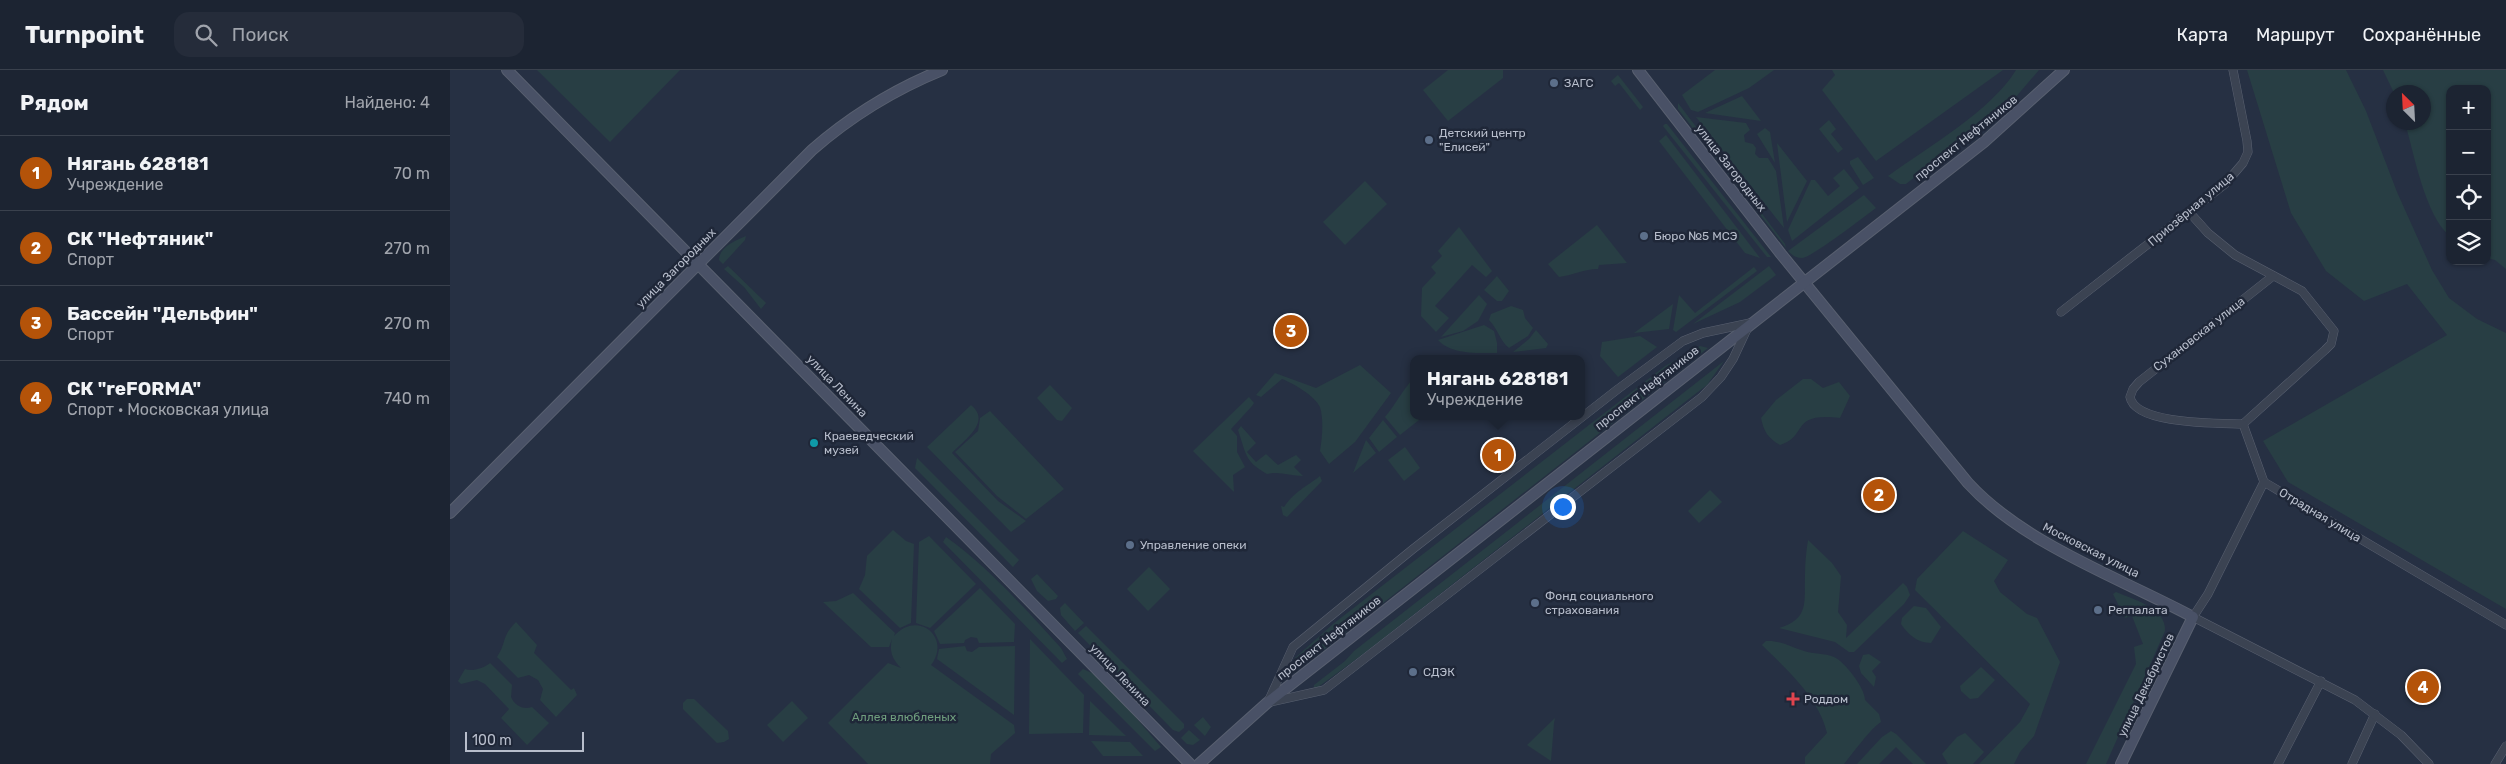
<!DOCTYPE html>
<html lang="ru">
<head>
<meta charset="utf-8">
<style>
  :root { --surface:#1c2432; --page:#252c3a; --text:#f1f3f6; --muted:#a0a4ac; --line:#3a414d; --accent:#b45309 }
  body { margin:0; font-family:Rubik,sans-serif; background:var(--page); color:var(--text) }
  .controls { position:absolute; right:15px; top:15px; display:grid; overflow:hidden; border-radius:10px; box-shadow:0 1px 4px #0004 }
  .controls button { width:45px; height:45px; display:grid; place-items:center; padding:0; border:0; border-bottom:1px solid var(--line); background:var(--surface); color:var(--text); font:25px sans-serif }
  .compass { position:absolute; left:1936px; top:15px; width:45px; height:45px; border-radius:50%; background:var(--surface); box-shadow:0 1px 4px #0004; rotate:336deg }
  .scale { position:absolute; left:15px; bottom:12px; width:119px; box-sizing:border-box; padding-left:5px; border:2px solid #b8becc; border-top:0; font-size:14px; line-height:18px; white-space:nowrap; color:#b8becc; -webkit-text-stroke:4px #1f2738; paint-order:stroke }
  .you { position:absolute; left:1112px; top:436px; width:18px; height:18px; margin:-12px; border:4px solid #fff; border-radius:50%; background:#1a73e8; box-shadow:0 0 0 8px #1a73e833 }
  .badge { display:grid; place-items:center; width:32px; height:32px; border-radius:50%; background:var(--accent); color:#fff; font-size:16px; font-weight:700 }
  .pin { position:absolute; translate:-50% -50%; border:2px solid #fff; box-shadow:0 1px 5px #0006 }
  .popup { position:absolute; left:960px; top:285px; width:175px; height:65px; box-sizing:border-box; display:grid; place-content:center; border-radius:10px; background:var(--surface); filter:drop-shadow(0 1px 4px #0005); font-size:16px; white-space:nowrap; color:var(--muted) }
  .popup b { font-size:19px; color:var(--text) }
  .popup::after { content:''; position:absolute; left:50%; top:100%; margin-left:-10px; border:10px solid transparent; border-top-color:var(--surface) }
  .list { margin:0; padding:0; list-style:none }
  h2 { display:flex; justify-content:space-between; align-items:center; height:65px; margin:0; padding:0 20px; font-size:21px }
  h2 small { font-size:16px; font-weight:400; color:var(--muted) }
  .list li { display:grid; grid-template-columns:32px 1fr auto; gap:15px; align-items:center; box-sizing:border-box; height:75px; padding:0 20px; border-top:1px solid var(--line) }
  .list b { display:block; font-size:19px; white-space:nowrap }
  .list p { margin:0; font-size:16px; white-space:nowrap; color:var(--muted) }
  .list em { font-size:16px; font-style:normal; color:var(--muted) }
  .icon { flex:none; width:28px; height:28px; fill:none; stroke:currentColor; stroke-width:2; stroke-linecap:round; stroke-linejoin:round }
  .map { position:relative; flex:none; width:2056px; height:694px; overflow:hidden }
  header { display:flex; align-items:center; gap:30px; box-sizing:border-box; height:70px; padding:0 25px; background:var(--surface); border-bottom:1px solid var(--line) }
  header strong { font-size:24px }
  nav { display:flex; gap:28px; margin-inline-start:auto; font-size:18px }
  .search { width:350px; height:45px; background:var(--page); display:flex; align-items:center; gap:12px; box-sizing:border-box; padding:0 18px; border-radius:15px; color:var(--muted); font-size:19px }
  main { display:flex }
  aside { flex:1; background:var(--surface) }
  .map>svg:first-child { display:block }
  .green { fill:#283e44 }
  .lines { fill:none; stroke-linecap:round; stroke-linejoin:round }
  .minor-casing { stroke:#596070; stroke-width:9 }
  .secondary-casing { stroke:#596070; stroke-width:12 }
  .minor { stroke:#3b4352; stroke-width:8 }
  .secondary { stroke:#495166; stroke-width:10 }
  .service-dot { fill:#5c6f8a; stroke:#1f2738; stroke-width:2 }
  .culture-dot { fill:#0f9aa8; stroke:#1f2738; stroke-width:2 }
  .health-dot { fill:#e0444e; stroke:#1f2738; stroke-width:2 }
  .labels { text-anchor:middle; stroke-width:5; stroke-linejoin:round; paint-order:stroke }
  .poi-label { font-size:12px; fill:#b8becc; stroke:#1f2738; text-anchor:start }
  .street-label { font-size:12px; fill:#b8becc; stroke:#1f2738 }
  .park-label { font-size:12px; fill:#6f9e7d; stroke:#1f2738 }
</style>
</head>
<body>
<header>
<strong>Turnpoint</strong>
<div class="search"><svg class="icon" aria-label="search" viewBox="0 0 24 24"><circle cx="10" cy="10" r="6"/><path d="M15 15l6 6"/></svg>Поиск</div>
<nav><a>Карта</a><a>Маршрут</a><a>Сохранённые</a></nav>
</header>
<main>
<aside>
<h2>Рядом<small>Найдено: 4</small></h2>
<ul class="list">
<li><span class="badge">1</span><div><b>Нягань 628181</b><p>Учреждение</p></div><em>70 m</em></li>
<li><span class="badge">2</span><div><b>СК &quot;Нефтяник&quot;</b><p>Спорт</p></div><em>270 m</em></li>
<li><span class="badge">3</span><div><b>Бассейн &quot;Дельфин&quot;</b><p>Спорт</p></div><em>270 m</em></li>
<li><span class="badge">4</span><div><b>СК &quot;reFORMA&quot;</b><p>Спорт · Московская улица</p></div><em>740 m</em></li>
</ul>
</aside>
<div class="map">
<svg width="2056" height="694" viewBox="0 0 2056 694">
  <rect width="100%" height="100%" fill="#263043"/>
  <g class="green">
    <path d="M87,0H230L160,72Z"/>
    <path d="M998,0H1053V8L998,51L973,20Z"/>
    <path d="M1265,0H1324L1299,18L1248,42L1241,40L1232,25Z"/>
    <path d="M1382,0H1553L1426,91L1372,20L1385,5Z"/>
    <path d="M1566,0H1589L1565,28L1456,114H1450L1438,106C1478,77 1541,41 1566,0Z"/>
    <path d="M1797,0H1896L1916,41L1947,122L1982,200L1999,228L2027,249L2056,263V539L1838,412L1813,371L1997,265L1957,214L1914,231L1876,201L1841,143Z"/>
    <path d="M1933,0H2056V199L2045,190L2037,188V19H2000V166C1975,146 1964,83 1955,53L1974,52V22L1944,23Z"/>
    <path d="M1168,5L1193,37L1190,40L1169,13L1165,16L1161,11Z"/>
    <path d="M1292,26L1311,51L1255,43Z"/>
    <path d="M1228,33L1335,174L1336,178L1228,39Z"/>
    <path d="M1246,47L1296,53L1300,60L1294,65L1295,72L1303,74L1306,78L1305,84L1309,88H1318L1326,101L1334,158Z"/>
    <path d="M1379,50L1386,59L1381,64L1393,79L1388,83L1369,59Z"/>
    <path d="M1215,54H1217L1321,187H1317L1213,56Z"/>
    <path d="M1315,58L1320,62L1325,93L1307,64Z"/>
    <path d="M1216,65L1310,188L1295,183L1209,71Z"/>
    <path d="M1327,73L1357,111L1337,152Z"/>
    <path d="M1408,87L1424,108L1413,115L1400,94V91Z"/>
    <path d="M1394,99L1409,118L1342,171L1338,160L1361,110H1365L1378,126L1390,116L1383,108Z"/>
    <path d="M915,111L937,134L895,175L873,152Z"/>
    <path d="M1414,125L1426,138C1415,146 1361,188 1352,188C1346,188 1342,185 1338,181Z"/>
    <path d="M1147,155L1177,193L1149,195L1148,199C1134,199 1124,205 1109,207L1098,194Z"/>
    <path d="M1009,157L1042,201L1036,207L1022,195L985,236L999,248L986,262L971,246L972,218L986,203L981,197L992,186L988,181Z"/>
    <path d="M296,166L295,170L273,194L269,190C269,177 286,170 296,166Z"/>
    <path d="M278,196L316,233L311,239L294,217L274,199Z"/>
    <path d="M1319,196L1326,205L1290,232L1243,254Z"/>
    <path d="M1304,197L1307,201L1226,262L1223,260L1229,225L1245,243Z"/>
    <path d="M1047,206L1059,221L1052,231H1047L1034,220Z"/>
    <path d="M1029,225L1037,234L1028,251L1013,261L991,267Z"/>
    <path d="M1223,234L1219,259L1184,263Z"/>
    <path d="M1061,236L1073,240L1075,248L1083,258L1078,266L1059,278C1050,271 1048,259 1039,250L1041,244Z"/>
    <path d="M1034,255L1044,261L1047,273V283C1030,283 1001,285 988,270Z"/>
    <path d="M1086,260L1098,274L1096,278L1063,282L1079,269Z"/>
    <path d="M1190,266L1207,277L1168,307L1150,286L1152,272Z"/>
    <path d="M1250,276L1258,278L849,599L844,595L845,588L883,554L1215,296Z"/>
    <path d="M1274,291L1257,315L1240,328L916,582L864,620V615L895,591L904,581Z"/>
    <path d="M910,295L941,323L905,372L879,394L870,381C872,369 874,350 870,337C865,326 843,313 832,309L811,327L806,325L825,303L866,318Z"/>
    <path d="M964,308V346H974L950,365L935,347C946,334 953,319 964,308Z"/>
    <path d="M1353,309H1361L1373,318L1389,312L1400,326L1390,348C1339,342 1359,366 1330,375C1318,368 1314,362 1311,348L1326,330Z"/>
    <path d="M600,315L622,338L612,351L607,350L587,328Z"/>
    <path d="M799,327L804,333L802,336L781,359L787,366V382L795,397L783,405L784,422L743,381Z"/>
    <path d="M521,335C542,352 514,370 502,383L548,431L576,451L561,462L477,377Z"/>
    <path d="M540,341L614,419L576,449L547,426L505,382L528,361L530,348Z"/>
    <path d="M933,350L947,367L929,382L919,368Z"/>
    <path d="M791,356L806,373L797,382L806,392L816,384L828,395L846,385L851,390L844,397L853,406C840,406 830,401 817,404C794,391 796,383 788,360Z"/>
    <path d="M916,370L926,383L903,403Z"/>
    <path d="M955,377L970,398L954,411L938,390Z"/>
    <path d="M467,388L569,490L563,497L465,398Z"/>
    <path d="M870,406L872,411L837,447L833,445L831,436L834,437C846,420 855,418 870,406Z"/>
    <path d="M1260,420L1272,432L1249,453L1238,441Z"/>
    <path d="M443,460L456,471L464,474L461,553L450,558L409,519L415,505L417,486Z"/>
    <path d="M1513,461L1558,490L1544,511L1550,522L1577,544L1587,548L1610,592L1584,666L1570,682L1564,694H1529L1570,652L1580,634L1465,520L1467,509Z"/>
    <path d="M479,466L526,514L480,558L466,553L469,472Z"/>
    <path d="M496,467C539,497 575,539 611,578L617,589L612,593L493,472Z"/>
    <path d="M1358,470L1382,493L1391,506L1388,542L1397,555L1396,568L1453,513L1457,517L1460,525L1454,534L1404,582H1399L1385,572L1329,558C1360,549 1354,531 1355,505C1355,494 1356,482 1358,470Z"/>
    <path d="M699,497L720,519L698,541L677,519Z"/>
    <path d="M587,504L608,526L606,529L598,531L587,521L581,509Z"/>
    <path d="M530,518L565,554L564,572L529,573L527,568L521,567L515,570L514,573L490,574L484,561Z"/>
    <path d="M1666,522C1682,529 1717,538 1715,561L1656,694H1636L1686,594L1684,577L1693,574L1682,546L1675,548L1663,524Z"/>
    <path d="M403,523L445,563L444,566C468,539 502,568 481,595L564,655L565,663L541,684L540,694H418L378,653L438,593L451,598C442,589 439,581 442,569L439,577H421L373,532L386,531Z"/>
    <path d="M615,533L634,553L625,561L611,545L610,538Z"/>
    <path d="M1464,536L1476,538L1491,557L1481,573C1467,573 1458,564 1451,554L1452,548Z"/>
    <path d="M66,552L87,575L84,583L121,620L124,618L127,625L106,647L90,630L93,619L88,610L79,605L68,608L47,587C57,572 51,567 66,552Z"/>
    <path d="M636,556L734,654V658L729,662L723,660L628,563Z"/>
    <path d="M580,569L634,625L633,663L579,664Z"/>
    <path d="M1316,571C1330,570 1341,577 1354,581C1363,584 1375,583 1384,587C1395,592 1415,618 1415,630L1429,644L1431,652C1420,659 1404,682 1394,694H1355V687L1377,663C1369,628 1337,600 1312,575Z"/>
    <path d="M515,576L517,581L522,582L529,577L565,576L564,645L487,589L489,579Z"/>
    <path d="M1419,584L1431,592L1422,601L1426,607L1424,617L1411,603L1409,596L1413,585Z"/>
    <path d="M40,593L62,615L61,627C65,636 73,640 82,637L99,653L77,675L51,648L59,639L35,614L27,610L11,614L8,611L15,599C22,602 34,598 40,593Z"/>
    <path d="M1531,597L1545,610L1528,628L1520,629L1511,621L1510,616Z"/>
    <path d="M633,599L651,607L711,677L705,681L628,604Z"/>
    <path d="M237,629H244L278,661L279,669L274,672L267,673L233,639V633Z"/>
    <path d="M342,631L358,648L333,672L317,655Z"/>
    <path d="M640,631L676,666L639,665Z"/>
    <path d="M753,647L761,657L755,666L744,655Z"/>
    <path d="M1105,648L1104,653L1101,691L1077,675Z"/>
    <path d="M739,660L750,670L743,675L737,674L731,668Z"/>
    <path d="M1441,661L1446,664L1476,694H1463L1446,677L1429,694H1407L1432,667Z"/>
    <path d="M1515,663L1534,682L1523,694H1498L1492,684L1507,667Z"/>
    <path d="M641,671L680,672L693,686H653Z"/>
  </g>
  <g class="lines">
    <g class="minor-casing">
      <g id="minor">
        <path d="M1740,143L1758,163L1785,185L1852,221L1884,261L1881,274L1875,280L1793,354"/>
        <path d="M1611,242L1775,114L1793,93L1798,82L1797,71L1783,0"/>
        <path d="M1814,412L1793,354C1770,353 1685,355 1680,327L1683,319L1689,312L1823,206"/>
        <path d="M818,632L843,577L963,479L1168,319L1233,271L1253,263L1300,253"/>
        <path d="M820,632L874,620L1252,327L1271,307L1283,289L1298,257"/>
        <path d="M1828,694L1871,611"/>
        <path d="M1902,694L1925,644"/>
        <path d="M1979,694L1951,665L1905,630L1743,547L1758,524L1814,412L2056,555"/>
        <path d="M2045,694L2056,676"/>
      </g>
    </g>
    <g class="secondary-casing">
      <g id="secondary">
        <path d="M57,0L740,694"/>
        <path d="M1188,0L1331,184L1518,413C1574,474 1670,508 1743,547L1671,694"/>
        <path d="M0,443L362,80C402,45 443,20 492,0"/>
        <path d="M749,694L817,633L1534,72L1614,0"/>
      </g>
    </g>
    <use href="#minor" class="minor"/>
    <use href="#secondary" class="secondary"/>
  </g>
  <g class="service-dot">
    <circle cx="1104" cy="13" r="5"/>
    <circle cx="979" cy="70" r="5"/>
    <circle cx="1194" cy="166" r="5"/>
    <circle cx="680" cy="475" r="5"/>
    <circle cx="1085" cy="533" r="5"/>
    <circle cx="1648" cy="540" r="5"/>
    <circle cx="963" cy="602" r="5"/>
  </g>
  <circle class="culture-dot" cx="364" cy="373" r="5"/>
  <path class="health-dot" d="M1340.5 621.5h5v5h5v5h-5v5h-5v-5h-5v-5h5z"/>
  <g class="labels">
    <g class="poi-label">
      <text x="1114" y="17">ЗАГС</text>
      <text x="989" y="67">Детский центр<tspan x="989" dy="14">"Елисей"</tspan></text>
      <text x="1204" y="170">Бюро №5 МСЭ</text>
      <text x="374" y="370">Краеведческий<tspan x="374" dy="14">музей</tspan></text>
      <text x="690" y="479">Управление опеки</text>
      <text x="1095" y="530">Фонд социального<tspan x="1095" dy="14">страхования</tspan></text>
      <text x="1658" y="544">Регпалата</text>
      <text x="973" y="606">СДЭК</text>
      <text x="1354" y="633">Роддом</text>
    </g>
    <g class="street-label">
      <text transform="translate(1516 68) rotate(-39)" y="4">проспект Нефтяников</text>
      <text transform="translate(1281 98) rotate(52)" y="4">улица Загородных</text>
      <text transform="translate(1741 139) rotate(-40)" y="4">Приозёрная улица</text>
      <text transform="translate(226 198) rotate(-45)" y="4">улица Загородных</text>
      <text transform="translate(1749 264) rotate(-38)" y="4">Сухановская улица</text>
      <text transform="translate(387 316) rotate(46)" y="4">улица Ленина</text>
      <text transform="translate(1197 318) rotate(-38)" y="4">проспект Нефтяников</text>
      <text transform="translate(1870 445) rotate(31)" y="4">Отрадная улица</text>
      <text transform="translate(1641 480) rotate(27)" y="4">Московская улица</text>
      <text transform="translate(879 568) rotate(-38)" y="4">проспект Нефтяников</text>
      <text transform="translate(670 605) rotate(46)" y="4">улица Ленина</text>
      <text transform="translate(1696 615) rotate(-64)" y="4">улица Декабристов</text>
    </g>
    <g class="park-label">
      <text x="454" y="651">Аллея влюбленых</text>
    </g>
  </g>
</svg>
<div class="controls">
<button>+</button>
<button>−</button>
<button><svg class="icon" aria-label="locate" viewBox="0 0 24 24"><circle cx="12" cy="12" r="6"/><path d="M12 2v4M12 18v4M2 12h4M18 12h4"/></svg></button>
<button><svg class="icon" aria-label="layers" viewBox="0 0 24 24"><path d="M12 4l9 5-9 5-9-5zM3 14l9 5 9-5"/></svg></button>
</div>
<svg class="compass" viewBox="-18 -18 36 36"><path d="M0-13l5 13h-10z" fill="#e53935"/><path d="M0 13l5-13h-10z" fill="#a0a4ac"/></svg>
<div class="scale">100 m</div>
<div class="you"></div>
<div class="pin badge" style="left:1048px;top:385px">1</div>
<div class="popup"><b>Нягань 628181</b>Учреждение</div>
<div class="pin badge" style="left:1429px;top:425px">2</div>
<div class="pin badge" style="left:841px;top:261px">3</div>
<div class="pin badge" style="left:1973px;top:617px">4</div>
</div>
</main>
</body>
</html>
